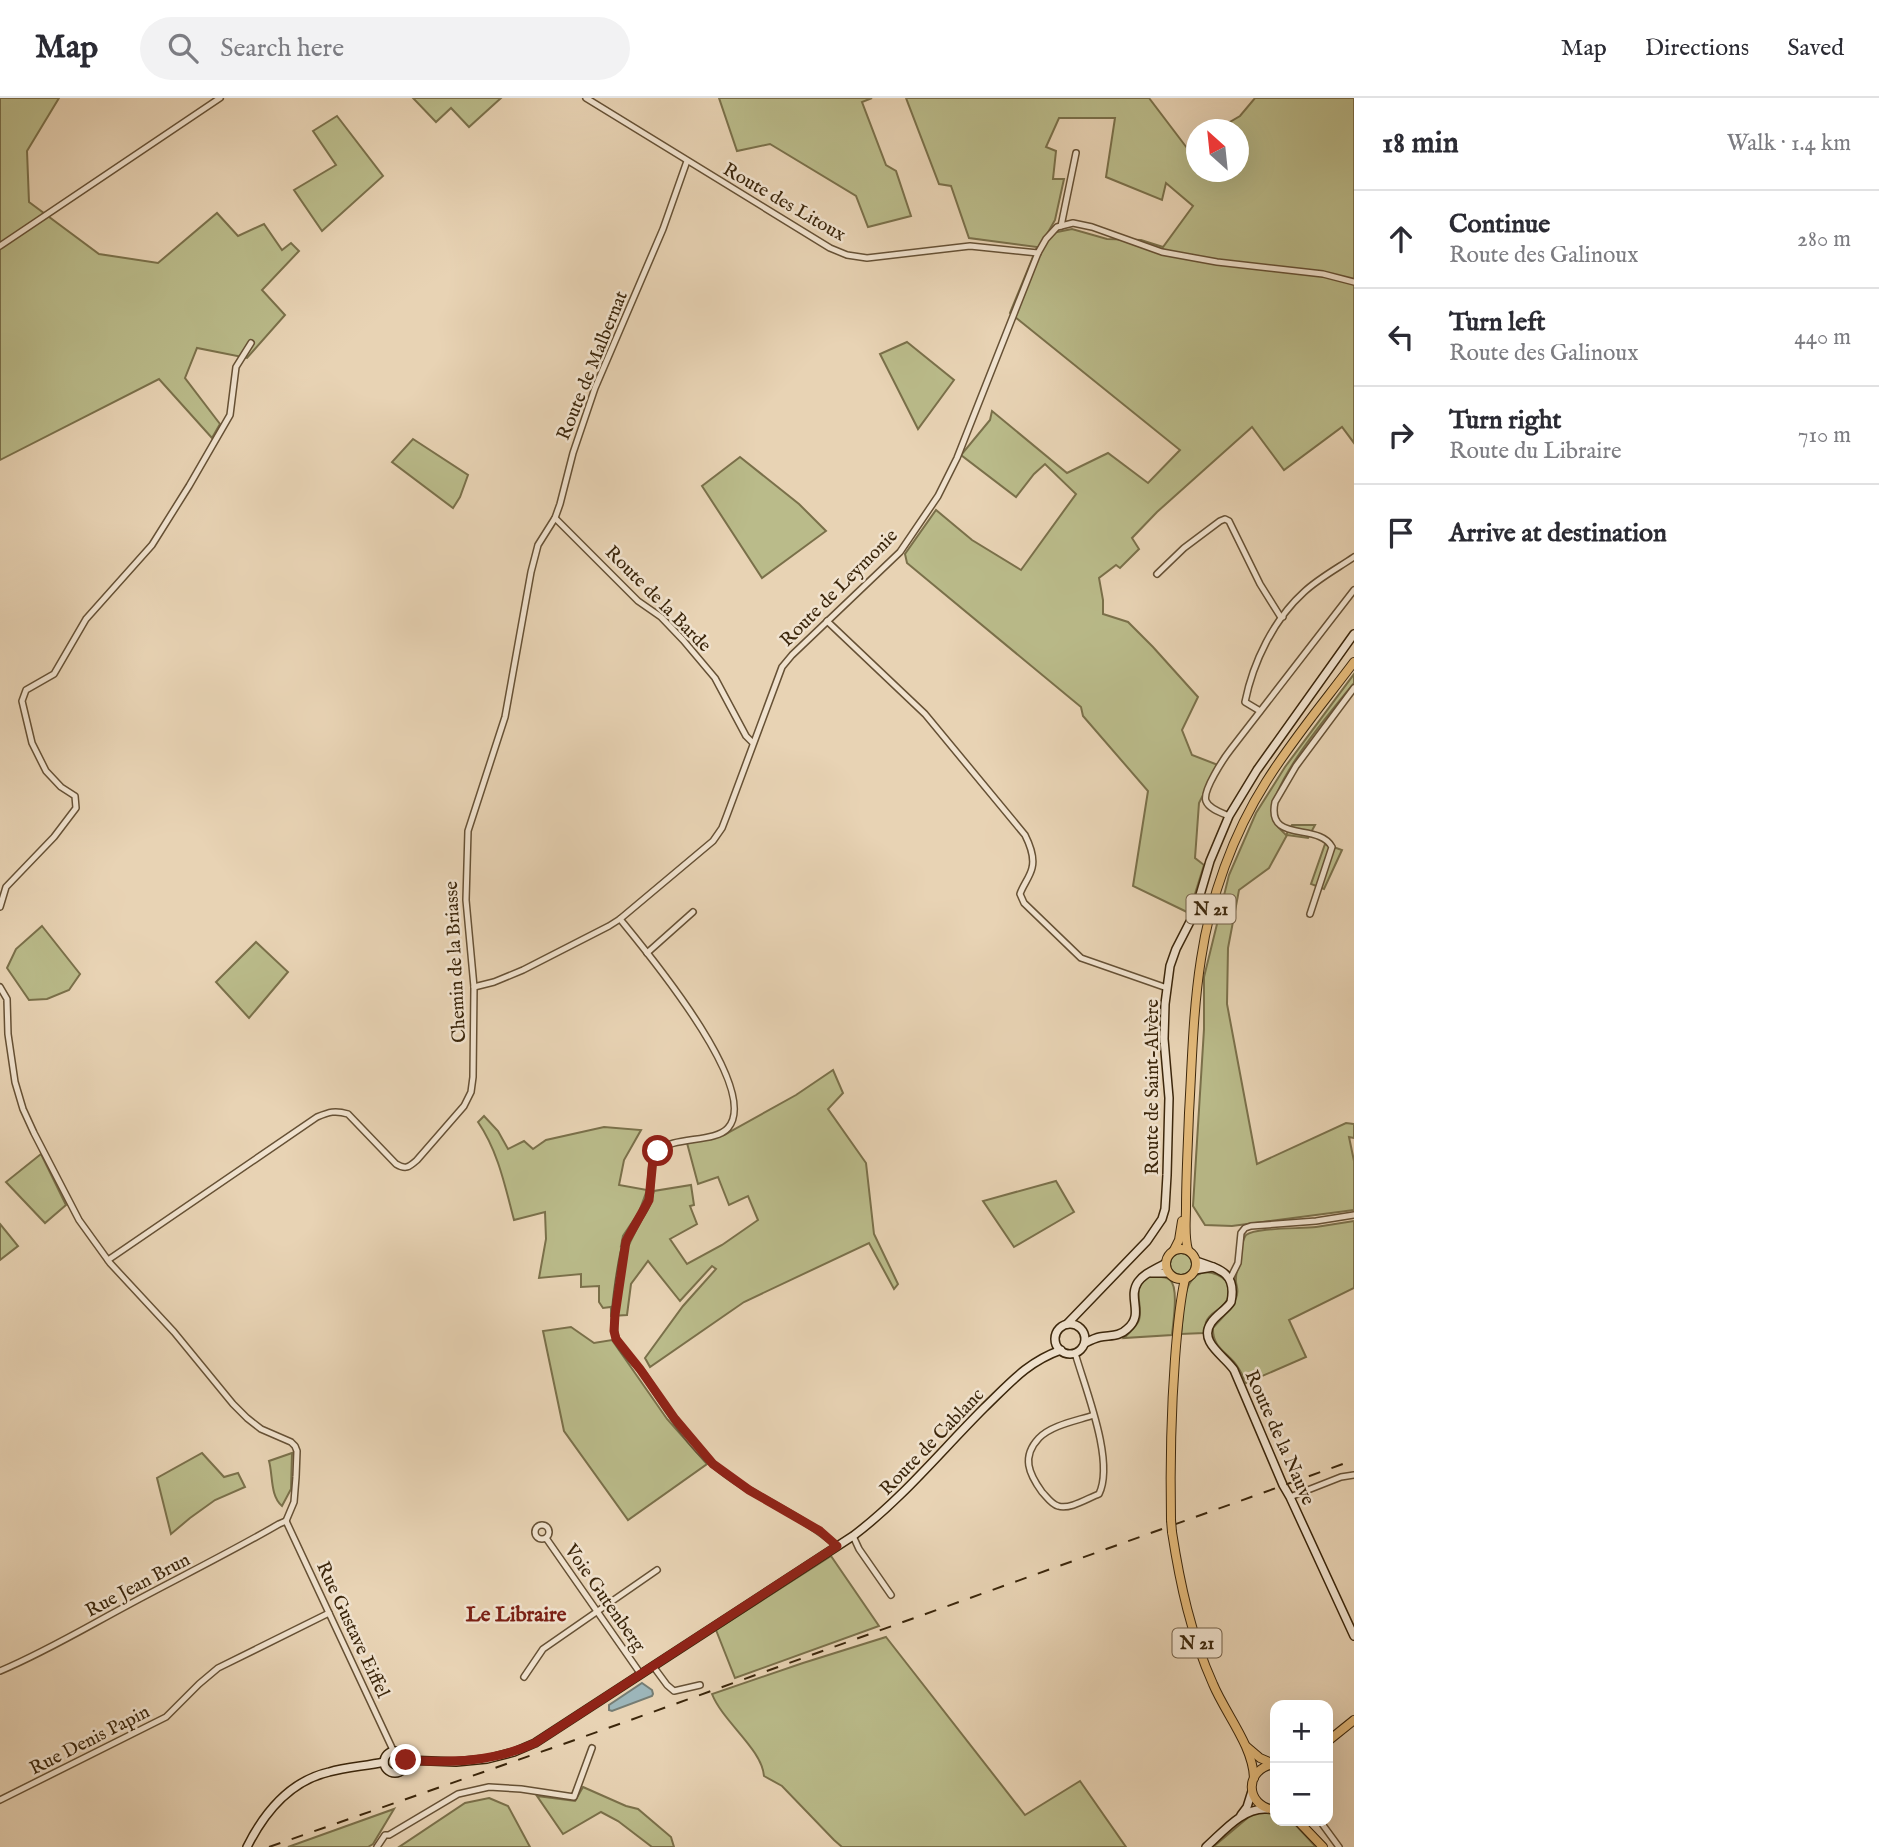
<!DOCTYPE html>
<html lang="en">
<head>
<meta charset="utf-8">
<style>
  :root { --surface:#fff; --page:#f2f2f3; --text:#2b2b33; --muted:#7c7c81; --line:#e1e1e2 }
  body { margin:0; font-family:"IM FELL English",serif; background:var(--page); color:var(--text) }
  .controls { position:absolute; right:21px; bottom:21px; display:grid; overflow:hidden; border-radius:14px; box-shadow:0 7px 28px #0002 }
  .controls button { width:63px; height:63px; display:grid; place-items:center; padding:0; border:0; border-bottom:2px solid var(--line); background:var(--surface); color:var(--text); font:35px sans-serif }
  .compass { position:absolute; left:1186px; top:21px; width:63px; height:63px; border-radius:50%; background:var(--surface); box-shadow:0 7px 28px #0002; rotate:333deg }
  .stop { position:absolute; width:21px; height:21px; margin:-16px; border:5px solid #8f2418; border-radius:50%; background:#fff }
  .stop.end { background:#8f2418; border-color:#fff; box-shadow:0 2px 7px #0008 }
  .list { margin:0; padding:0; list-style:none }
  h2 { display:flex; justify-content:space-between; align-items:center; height:91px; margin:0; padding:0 28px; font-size:30px }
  h2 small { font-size:23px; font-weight:400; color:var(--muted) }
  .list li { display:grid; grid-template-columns:46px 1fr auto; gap:21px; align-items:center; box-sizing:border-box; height:98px; padding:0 28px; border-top:2px solid var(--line) }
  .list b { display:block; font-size:26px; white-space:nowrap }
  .list p { margin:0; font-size:23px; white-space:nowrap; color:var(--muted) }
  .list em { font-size:23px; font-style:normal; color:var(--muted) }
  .icon { flex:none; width:38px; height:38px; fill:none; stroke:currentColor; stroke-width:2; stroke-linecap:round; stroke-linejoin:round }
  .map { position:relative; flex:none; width:1354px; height:1749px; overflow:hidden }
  header { display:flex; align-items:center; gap:42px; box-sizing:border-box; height:98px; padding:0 35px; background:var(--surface); border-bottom:2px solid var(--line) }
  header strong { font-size:33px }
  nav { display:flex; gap:38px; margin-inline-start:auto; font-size:24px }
  .search { width:490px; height:63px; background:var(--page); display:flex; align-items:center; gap:18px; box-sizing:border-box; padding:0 24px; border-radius:38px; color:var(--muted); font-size:26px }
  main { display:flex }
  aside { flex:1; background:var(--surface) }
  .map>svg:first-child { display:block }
  .green { fill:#babb8a; stroke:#7a704a; stroke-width:2; fill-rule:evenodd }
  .water { fill:#9cb5b9; stroke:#757c73; stroke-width:2 }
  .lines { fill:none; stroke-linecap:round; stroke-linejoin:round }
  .street-casing { stroke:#665135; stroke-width:8 }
  .secondary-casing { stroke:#3b260b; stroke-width:10 }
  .primary-casing { stroke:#3b260b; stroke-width:10 }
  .street { stroke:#f0e2ce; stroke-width:5 }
  .secondary { stroke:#f0e2ce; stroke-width:7 }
  .primary { stroke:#e4ba7a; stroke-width:8 }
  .rail { stroke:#3b260b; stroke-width:2; stroke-dasharray:12 12; stroke-linecap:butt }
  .primary-bridge-casing { stroke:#3b260b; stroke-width:10; stroke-linecap:butt }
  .primary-bridge { stroke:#e4ba7a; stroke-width:8 }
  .route { stroke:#8f2418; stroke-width:9 }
  .labels { text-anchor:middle; stroke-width:5; stroke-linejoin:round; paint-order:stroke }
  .shield { fill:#f0e2ce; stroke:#715e46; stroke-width:2 }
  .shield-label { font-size:18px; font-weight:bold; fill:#3b260b }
  .street-label { font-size:19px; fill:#3b260b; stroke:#f0e2ce }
  .neighbourhood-label { font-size:21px; font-weight:bold; fill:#7a1f14; stroke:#f0e2ce }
</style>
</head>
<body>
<header>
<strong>Map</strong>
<div class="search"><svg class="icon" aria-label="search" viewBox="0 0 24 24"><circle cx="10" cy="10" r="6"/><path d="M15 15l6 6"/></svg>Search here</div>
<nav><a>Map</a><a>Directions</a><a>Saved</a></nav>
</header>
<main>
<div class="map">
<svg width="1354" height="1749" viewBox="0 0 1354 1749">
  <rect width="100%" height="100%" fill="#e8d3b4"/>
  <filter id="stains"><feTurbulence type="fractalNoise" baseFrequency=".00286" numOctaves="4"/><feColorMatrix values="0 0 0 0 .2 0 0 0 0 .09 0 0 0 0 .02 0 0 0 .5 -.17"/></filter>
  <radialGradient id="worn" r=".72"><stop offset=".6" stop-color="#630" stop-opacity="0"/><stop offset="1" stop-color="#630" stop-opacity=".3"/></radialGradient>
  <g class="green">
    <path d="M0,0H59L27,53L29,104L99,156L158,165L217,115L238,138L264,126L282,152L291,145L299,153L262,192L285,217L247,260L197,250L185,280L220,326L212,340L159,281L0,362Z"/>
    <path d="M413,0H501L469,29L451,10L436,24Z"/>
    <path d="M719,0H872L862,4L886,67L896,73L911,118L868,129L856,98L770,46L737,53Z"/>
    <path d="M906,0H1149L1187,50L1196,44V74H1238V32L1218,31L1240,18L1255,0H1354V345L1342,329L1284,372L1252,329L1157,414L1132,440L1139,451L1120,470L1116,467L1099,480L1103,502V516L1128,524L1153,549L1198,599L1182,632L1192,657L1218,667L1199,705L1195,760L1204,767L1189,815L1133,788L1148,693L1083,618L1081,609L907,465L905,456L936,412L972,442L1021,472L1076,396L1045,366L1034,376L1016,399L961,357L990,322L992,313L1067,375L1108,355L1148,385L1180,352L1010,215L1037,149L969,140L951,88L939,86ZM1059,20H1115L1106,79L1162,102L1166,85L1193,108L1163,149L1141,142L1107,141L1072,131L1047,136L1055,122L1064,81H1053L1056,53L1046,49Z"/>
    <path d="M337,18L383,78L322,133L294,92L336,67L313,33Z"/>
    <path d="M907,244L954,282L918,331L880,256Z"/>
    <path d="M413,341L468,377L460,399L453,410L392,364Z"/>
    <path d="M740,359L799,406L826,433L762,480L702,388Z"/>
    <path d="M1354,576V585C1334,610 1265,690 1273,720C1274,726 1281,732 1286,737L1292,727H1315L1308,740L1287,737L1269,770L1239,792L1228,850L1227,906L1257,1066L1346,1025L1354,1026V1040L1349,1039L1354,1063V1112L1232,1128L1205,1127L1193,1108L1204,931V879L1229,777L1256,715L1285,669Z"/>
    <path d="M1325,746L1342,752L1324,791L1311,786Z"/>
    <path d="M42,828L80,876L69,892L47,901L29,902L7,870L16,851Z"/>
    <path d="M256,844L288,874L249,920L216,884Z"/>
    <path d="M833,972L843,995L828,1011L866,1065L874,1136L898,1186L894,1191L869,1145L744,1204L650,1269L645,1260L683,1208L716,1171L712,1168L680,1203L648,1163L631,1186L627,1217L611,1218V1209L603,1210L599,1204V1188L581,1189V1176L539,1180L546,1141L545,1114L514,1122C505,1088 498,1053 478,1024L484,1018L498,1033L508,1051L524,1043L533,1051L546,1042L604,1029L641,1032L624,1062L619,1087L647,1092L639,1114L623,1138L621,1148L629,1147C637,1128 649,1112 654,1093L691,1087L694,1107L690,1108L697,1126L670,1141L687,1166L722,1147L758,1122L748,1098L729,1107L718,1079L698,1086L687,1045L724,1037L796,997Z"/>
    <path d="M41,1056L66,1107L45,1125L6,1084Z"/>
    <path d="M1056,1083L1074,1114L1014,1149L983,1103Z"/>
    <path d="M1354,1123V1190L1289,1222L1306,1259L1246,1285C1243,1278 1239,1270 1234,1264C1224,1253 1212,1247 1213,1230C1221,1220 1232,1212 1236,1200C1239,1193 1237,1191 1236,1184C1235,1178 1242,1141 1246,1137C1256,1129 1302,1131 1316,1129C1329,1127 1341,1125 1354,1123Z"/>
    <path d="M0,1126L18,1148L0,1162Z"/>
    <circle cx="1181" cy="1166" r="11"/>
    <path d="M1205,1174C1221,1175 1237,1186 1226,1204C1221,1212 1210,1214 1206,1224C1206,1225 1204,1234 1204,1235L1181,1236C1184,1216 1180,1179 1205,1174Z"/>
    <path d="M1148,1179C1155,1179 1165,1177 1170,1182C1179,1189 1173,1225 1172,1237L1124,1240C1129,1235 1136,1229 1139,1222C1144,1206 1130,1192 1148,1179Z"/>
    <path d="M571,1229L594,1245L612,1242L667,1321L707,1366L628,1422L564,1333L543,1233Z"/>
    <path d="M202,1355L224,1379L238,1375L245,1389L215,1402L190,1420L171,1436L157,1380Z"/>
    <path d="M292,1355L291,1391L282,1408C270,1398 273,1377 269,1363Z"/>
    <path d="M831,1458L879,1528L735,1580L716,1532Z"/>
    <path d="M886,1539L1025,1717L1080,1683L1126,1749H842L834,1742L782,1688L764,1678C762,1651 723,1624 712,1596L803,1565Z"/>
    <path d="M583,1689L626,1708L638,1711L671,1739L674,1749H652L618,1723L601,1714L563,1736L537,1698L575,1703Z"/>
    <path d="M489,1700L508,1708L530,1749H399L465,1705Z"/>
    <path d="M394,1711L373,1746L368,1749H288Z"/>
    <path d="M1263,1714L1275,1717V1723H1292L1316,1749H1213L1251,1717Z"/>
  </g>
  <path class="water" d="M642,1585L652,1592L653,1596L652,1598L612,1613L609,1612V1607Z"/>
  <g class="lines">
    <g class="street-casing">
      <g id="street">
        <path d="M586,0L830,150L847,157L867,160L970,148L1038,155"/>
        <path d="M1061,128L1076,55"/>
        <path d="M0,148L220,0"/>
        <path d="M555,420L638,503L661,519L683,542L715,580L746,638L753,645"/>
        <path d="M1157,476L1184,450L1220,423L1225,421L1229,423L1260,486L1280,518L1283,519"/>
        <path d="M827,523L925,616L1025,737C1030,747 1035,759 1032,770C1030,779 1023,787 1020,796L1024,805L1081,860L1167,890"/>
        <path d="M1260,613L1245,604C1253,564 1274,521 1304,494C1319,480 1338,470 1354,459"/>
        <path d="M1229,718C1222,715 1209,711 1206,703C1202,693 1224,660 1231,651L1354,492"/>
        <path d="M0,809L6,789L54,739L76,710L75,698L61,689L46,673L32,645L22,603L26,592L54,576L86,521L152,447L189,388L230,317L236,269L251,245"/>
        <path d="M1310,816L1332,749C1319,724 1266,746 1275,704L1296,668L1354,590"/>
        <path d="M620,821C646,853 762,991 728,1030C715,1045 673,1038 658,1053C648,1063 653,1090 648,1104C643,1117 632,1128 627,1141C622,1156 610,1227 616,1240C622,1255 637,1265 645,1278C664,1306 687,1344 713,1366C751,1399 800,1415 837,1448"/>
        <path d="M647,855L693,814"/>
        <path d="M0,889L7,901L8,936L15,984L23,1011L34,1035L79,1122L110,1165L174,1234L233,1306L247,1320L261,1331L291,1344L295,1348L297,1353L296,1379L294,1404L286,1423"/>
        <path d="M474,889L494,884L523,872L609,828L620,821L713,743L722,730L727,717L782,569L792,557L900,454L938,398L957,360L1038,155L1046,141L1057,129L1073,125L1092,129L1162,154L1217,164L1323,176L1354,184"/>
        <path d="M108,1162L317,1019C329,1014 335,1012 348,1016L396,1066C406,1072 409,1069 417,1062L464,1008L471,994L473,979L474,889L466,802L468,733L505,619L531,474L538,447L555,420L560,406L573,355L595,290L663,131L687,63"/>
        <path d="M1230,1181L1238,1165L1241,1135L1245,1130L1251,1128L1316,1123L1354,1117"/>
        <path d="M1075,1255C1085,1290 1115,1363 1099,1396C1088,1400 1070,1412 1058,1408C1051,1406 1047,1399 1042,1394C1029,1376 1021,1359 1039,1340C1052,1327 1076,1323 1094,1317"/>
        <path d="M1290,1399L1341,1379L1354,1377"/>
        <path d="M286,1423L393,1652"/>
        <circle cx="542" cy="1434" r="7"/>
        <path d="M853,1438L859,1451L891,1497"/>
        <path d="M546,1440L640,1575"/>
        <path d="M653,1568L667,1587L674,1593L700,1587"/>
        <path d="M0,1573C45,1554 85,1530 128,1507C178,1480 229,1455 279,1426L286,1423"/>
        <path d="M524,1579L543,1551L657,1472"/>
        <path d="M0,1702L166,1619L199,1586L218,1570L329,1515"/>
        <path d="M1320,1723L1339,1749"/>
        <path d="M377,1749L385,1737H389L458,1696L489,1689L521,1691L574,1699L592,1650"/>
      </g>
    </g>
    <g class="secondary-casing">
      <g id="secondary">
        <path d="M1196,1163C1220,1171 1237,1175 1231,1204C1226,1212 1216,1217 1211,1225C1198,1244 1225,1258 1234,1272L1283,1387L1290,1399L1354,1538"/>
        <path d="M1195,1172L1213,1169"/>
        <path d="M1151,1175H1168"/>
        <path d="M1067,1226L1147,1143L1162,1121L1165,1111L1167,1077L1169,1000L1164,941L1165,906L1170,868L1176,851L1195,814L1210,763L1229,718L1257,672L1354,536"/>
        <circle cx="1070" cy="1241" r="15"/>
        <path d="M1085,1245C1089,1243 1095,1240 1100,1239C1110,1237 1119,1239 1127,1231C1145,1216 1127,1200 1138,1184C1144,1175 1156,1171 1166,1165"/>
        <circle cx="395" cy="1664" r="11"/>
        <path d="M406,1662L456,1664L487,1661L514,1654L535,1645L853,1438C902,1401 941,1353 984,1310C1009,1286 1027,1264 1061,1252"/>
        <path d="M1241,1717L1247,1709L1252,1693"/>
        <path d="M247,1749C264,1715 290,1683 329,1674C347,1669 366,1668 384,1664"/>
        <path d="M1206,1749C1223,1734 1242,1710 1266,1711"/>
      </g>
    </g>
    <g class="primary-casing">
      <g id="primary">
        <circle cx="1181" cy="1166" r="15"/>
        <path d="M1174,1152L1179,1142L1182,1123"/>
        <path d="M1188,1152C1184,1138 1186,1124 1186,1110C1186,1078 1188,1046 1189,1015C1192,964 1193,912 1201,861C1210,800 1233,736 1266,684C1292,642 1324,604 1354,564"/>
        <path d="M1171,1422C1170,1368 1171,1315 1175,1261C1177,1234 1179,1207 1185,1181"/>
        <path d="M1172,1434C1180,1486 1191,1537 1213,1586C1225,1615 1253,1648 1254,1680"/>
        <path d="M1328,1643L1354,1622"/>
        <path d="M1247,1649L1260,1660L1274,1666"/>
        <path d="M1275,1666C1244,1670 1244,1708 1275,1712"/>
        <path d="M1298,1723L1323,1749"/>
      </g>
    </g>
    <use href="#street" class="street"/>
    <use href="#secondary" class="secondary"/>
    <use href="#primary" class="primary"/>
    <path class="rail" d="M269,1749L572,1643L1354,1362"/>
    <g class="primary-bridge-casing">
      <path id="primary-bridge" d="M1171,1422L1172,1434"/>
    </g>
    <use href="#primary-bridge" class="primary-bridge"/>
  </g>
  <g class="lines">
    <path class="route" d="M406,1662C451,1665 494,1664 535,1645L837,1448L820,1433L749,1392L713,1366L675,1321L640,1271L616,1241L614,1233L615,1217L626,1143L649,1102L653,1061L658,1053"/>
  </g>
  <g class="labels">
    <g class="shield">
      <rect x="1186.5" y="796.5" width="49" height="29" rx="5"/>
      <rect x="1172.5" y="1530.5" width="49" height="29" rx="5"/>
    </g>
    <g class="shield-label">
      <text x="1211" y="817">N 21</text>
      <text x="1197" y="1551">N 21</text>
    </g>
    <g class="street-label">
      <text transform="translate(785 103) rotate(30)" y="7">Route des Litoux</text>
      <text transform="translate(591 267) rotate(-68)" y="7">Route de Malbernat</text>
      <text transform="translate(838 489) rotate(-45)" y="7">Route de Leymonie</text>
      <text transform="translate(659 500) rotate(45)" y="7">Route de la Barde</text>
      <text transform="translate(454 864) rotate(-93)" y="7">Chemin de la Briasse</text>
      <text transform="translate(1151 989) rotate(-90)" y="7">Route de Saint-Alvère</text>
      <text transform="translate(1281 1339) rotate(66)" y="7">Route de la Nauve</text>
      <text transform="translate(931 1343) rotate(-46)" y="7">Route de Cablanc</text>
      <text transform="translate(137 1486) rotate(-28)" y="7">Rue Jean Brun</text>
      <text transform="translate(606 1499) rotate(55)" y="7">Voie Gutenberg</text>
      <text transform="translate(354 1531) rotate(65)" y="7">Rue Gustave Eiffel</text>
      <text transform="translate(89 1641) rotate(-27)" y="7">Rue Denis Papin</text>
    </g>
    <g class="neighbourhood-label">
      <text x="516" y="1523">Le Libraire</text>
    </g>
  </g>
  <rect width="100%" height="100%" filter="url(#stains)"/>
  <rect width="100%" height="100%" fill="url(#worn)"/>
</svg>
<div class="controls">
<button>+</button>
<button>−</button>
</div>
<svg class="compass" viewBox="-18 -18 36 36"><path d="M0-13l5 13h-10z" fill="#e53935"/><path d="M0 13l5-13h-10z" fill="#7c7c81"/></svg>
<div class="stop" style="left:658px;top:1053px"></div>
<div class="stop end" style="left:406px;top:1662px"></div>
</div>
<aside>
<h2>18 min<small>Walk · 1.4 km</small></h2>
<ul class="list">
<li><svg class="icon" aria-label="ahead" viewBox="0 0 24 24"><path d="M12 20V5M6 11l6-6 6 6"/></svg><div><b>Continue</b><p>Route des Galinoux</p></div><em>280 m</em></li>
<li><svg class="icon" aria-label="left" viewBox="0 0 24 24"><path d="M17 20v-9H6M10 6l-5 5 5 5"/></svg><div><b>Turn left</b><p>Route des Galinoux</p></div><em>440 m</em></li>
<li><svg class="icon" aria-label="right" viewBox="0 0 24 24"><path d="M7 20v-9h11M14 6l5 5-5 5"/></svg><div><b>Turn right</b><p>Route du Libraire</p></div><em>710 m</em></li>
<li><svg class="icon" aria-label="arrive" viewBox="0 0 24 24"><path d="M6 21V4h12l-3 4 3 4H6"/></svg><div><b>Arrive at destination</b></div></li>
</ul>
</aside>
</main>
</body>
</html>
